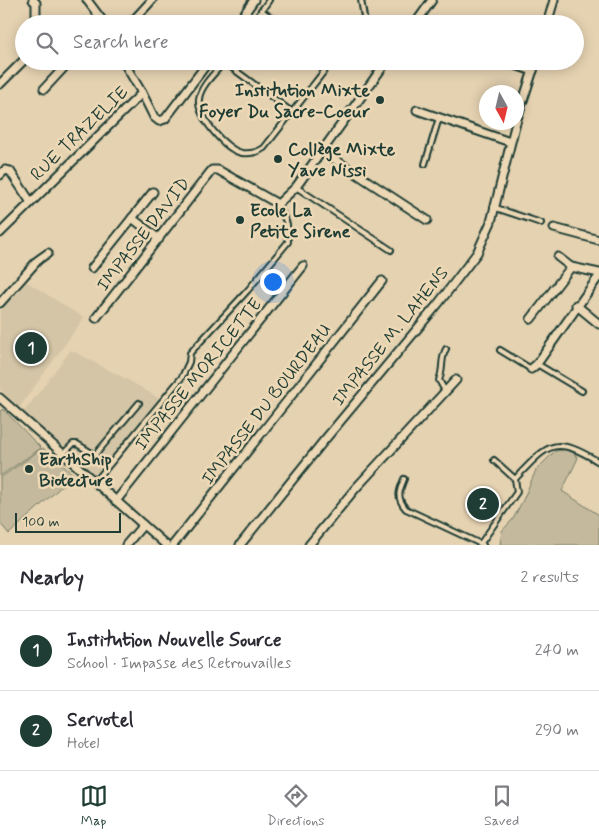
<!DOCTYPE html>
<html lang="en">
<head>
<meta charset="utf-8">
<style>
  :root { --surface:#fff; --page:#f2f2f3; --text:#2b2b33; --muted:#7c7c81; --line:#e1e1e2; --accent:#1f3d34 }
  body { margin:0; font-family:Mynerve,sans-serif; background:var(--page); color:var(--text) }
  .compass { position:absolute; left:479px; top:85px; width:45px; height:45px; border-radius:50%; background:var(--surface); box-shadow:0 2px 12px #0003; rotate:172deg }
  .scale { position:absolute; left:15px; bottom:12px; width:106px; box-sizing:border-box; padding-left:5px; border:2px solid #1f3d34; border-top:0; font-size:14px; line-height:18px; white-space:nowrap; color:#1f3d34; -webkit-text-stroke:4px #edd8b6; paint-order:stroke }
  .you { position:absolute; left:272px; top:281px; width:18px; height:18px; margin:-12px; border:4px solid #fff; border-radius:50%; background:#1a73e8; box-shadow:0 0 0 8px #1a73e833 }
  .badge { display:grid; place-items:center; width:32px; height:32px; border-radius:50%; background:var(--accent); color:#fff; font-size:16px; font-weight:700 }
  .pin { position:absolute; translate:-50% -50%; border:2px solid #fff; box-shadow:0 1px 5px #0006 }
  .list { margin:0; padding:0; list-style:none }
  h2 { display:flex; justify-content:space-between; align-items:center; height:65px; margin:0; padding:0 20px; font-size:21px }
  h2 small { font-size:16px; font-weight:400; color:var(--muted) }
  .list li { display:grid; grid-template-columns:32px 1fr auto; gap:15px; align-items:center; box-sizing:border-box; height:80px; padding:0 20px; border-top:1px solid var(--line) }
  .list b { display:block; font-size:19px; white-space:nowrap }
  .list p { margin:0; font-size:16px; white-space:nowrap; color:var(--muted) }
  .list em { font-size:16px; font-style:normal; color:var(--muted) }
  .icon { flex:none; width:28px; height:28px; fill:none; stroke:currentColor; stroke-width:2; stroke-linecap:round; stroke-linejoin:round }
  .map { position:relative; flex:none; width:599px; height:545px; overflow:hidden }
  .search { position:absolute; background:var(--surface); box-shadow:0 2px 12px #0003; left:15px; right:15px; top:15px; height:55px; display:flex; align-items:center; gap:12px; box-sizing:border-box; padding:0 18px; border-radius:28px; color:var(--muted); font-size:19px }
  .sheet { height:225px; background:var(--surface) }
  nav { display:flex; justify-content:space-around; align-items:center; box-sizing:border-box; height:70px; border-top:1px solid var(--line); background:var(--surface); font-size:14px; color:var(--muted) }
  nav a { display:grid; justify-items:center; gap:2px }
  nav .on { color:var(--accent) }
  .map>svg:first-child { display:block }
  .built { fill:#d4c5a6 }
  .green { fill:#c4b99c; stroke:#727b68 }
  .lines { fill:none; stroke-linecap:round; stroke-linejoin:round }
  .lane-casing { stroke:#1f3d34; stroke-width:8 }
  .street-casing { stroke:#1f3d34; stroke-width:11 }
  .lane { stroke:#edd8b6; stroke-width:4 }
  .street { stroke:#edd8b6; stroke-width:7 }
  .poi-dot { fill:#1f3d34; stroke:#edd8b6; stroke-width:2 }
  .labels { text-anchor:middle; stroke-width:5; stroke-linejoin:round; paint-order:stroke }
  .poi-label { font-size:18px; font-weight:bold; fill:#1f3d34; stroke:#edd8b6; text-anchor:start }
  .street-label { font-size:18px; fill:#1f3d34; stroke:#edd8b6 }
</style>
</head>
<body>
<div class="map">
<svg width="599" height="545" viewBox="0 0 599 545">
  <rect width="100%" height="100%" fill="#e5d2b1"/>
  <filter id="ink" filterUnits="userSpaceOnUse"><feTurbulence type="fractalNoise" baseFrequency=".02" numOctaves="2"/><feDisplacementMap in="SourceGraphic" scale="10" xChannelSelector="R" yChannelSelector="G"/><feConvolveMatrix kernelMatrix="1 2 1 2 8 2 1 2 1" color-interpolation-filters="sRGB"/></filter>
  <g filter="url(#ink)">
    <g class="built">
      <path d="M27,282L84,318L19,408L0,389V312Z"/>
      <path d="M71,350L128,380L160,399L96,475L23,413Z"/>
    </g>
    <g class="green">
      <path d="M3,409L41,448L0,476V411Z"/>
      <path d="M43,448L74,475L9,534L0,523V478Z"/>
      <path d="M570,449L578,458L562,491L599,515V545H500L502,531L513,519L523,500L536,470L555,451Z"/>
    </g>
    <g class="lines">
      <g class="lane-casing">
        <g id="lane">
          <path d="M361,0L364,17L362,24"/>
          <path d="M261,10L279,24"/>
          <path d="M252,24L269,0"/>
          <path d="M225,61C217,71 200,86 199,99C197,116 225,150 242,153C250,154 258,152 264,148L332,61"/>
          <path d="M224,62L292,112"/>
          <path d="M425,164L439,118"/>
          <path d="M296,187L391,250"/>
          <path d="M493,207L541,223"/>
          <path d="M500,350L531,369"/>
          <path d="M537,364L582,391"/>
          <path d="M445,391L439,380C444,369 440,359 446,349"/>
          <path d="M63,454L73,444H77L95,455L139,403"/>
          <path d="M404,479C399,491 396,498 406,509L483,545"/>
          <path d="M515,479C549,443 554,435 599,462"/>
          <path d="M95,482L182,377L189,362L190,353L248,290L288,242L287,224L278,204"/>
          <path d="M481,543L517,492L515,479L494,460"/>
        </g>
      </g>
      <g class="street-casing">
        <g id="street">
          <path d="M33,0L36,3V24"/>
          <path d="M87,0L105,24"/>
          <path d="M130,24L152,0"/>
          <path d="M237,24L254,0"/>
          <path d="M415,24L432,0"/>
          <path d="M547,24L554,0"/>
          <path d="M123,61L142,93"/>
          <path d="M503,61L533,71"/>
          <path d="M0,84L24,60"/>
          <path d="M44,89L70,61"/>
          <path d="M417,110L510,142"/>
          <path d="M516,122L536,61"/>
          <path d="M322,151L427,220"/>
          <path d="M0,175L5,170L10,171L30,201"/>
          <path d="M132,218L159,239"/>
          <path d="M554,228L599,240"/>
          <path d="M0,233L142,93L154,117L159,121L165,119L209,61"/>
          <path d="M558,257L571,267L599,273"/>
          <path d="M92,268L153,192"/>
          <path d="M0,303L38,260L48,253"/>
          <path d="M576,305L599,324"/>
          <path d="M96,318L212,170H218L278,204L296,187L387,61"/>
          <path d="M531,319L571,267"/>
          <path d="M531,369L537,364L599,276"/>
          <path d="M0,398L166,545"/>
          <path d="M116,501L303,266"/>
          <path d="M126,545L143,525"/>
          <path d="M173,545L382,281"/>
          <path d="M240,545L322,443L438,304L477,253L491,222L516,122"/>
          <path d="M309,545L355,489L456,380"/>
        </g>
      </g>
      <use href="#lane" class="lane"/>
      <use href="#street" class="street"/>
    </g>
  </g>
  <g class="poi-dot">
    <circle cx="380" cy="100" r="5"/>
    <circle cx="278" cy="159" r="5"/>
    <circle cx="240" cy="220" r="5"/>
    <circle cx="29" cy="469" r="5"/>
  </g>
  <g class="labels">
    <g class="poi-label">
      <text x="370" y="96" text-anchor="end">Institution Mixte<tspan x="370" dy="21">Foyer Du Sacre-Coeur</tspan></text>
      <text x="288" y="155">Collège Mixte<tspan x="288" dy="21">Yave Nissi</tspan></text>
      <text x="250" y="216">Ecole La<tspan x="250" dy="21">Petite Sirene</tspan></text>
      <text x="39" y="465">EarthShip<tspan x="39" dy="21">Biotecture</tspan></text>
    </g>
    <g class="street-label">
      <text transform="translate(79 133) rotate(-44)" y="6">RUE TRAZELIE</text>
      <text transform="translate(143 234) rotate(-52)" y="6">IMPASSE DAVID</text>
      <text transform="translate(390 336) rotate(-51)" y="6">IMPASSE M. LAHENS</text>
      <text transform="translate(198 374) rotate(-51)" y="6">IMPASSE MORICETTE</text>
      <text transform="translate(266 404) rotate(-52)" y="6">IMPASSE DU BOURDEAU</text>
    </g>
  </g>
</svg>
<svg class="compass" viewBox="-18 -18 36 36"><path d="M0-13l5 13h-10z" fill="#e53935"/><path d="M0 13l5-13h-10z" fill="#7c7c81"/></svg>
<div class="scale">100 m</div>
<div class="you"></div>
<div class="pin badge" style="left:31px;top:348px">1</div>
<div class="pin badge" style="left:483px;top:504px">2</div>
<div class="search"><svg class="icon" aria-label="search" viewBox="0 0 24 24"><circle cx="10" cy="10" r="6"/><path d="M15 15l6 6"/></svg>Search here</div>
</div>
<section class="sheet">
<h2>Nearby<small>2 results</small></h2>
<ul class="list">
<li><span class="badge">1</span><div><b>Institution Nouvelle Source</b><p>School · Impasse des Retrouvailles</p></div><em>240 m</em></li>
<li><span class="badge">2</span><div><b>Servotel</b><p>Hotel</p></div><em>290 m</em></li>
</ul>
</section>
<nav>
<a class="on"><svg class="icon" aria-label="map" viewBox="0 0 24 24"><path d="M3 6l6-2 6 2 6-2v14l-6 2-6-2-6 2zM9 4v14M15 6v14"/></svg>Map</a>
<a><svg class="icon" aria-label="directions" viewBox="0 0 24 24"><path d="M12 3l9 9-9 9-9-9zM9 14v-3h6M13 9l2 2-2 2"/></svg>Directions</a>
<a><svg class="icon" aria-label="saved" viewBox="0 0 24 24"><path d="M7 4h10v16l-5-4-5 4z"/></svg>Saved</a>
</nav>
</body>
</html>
